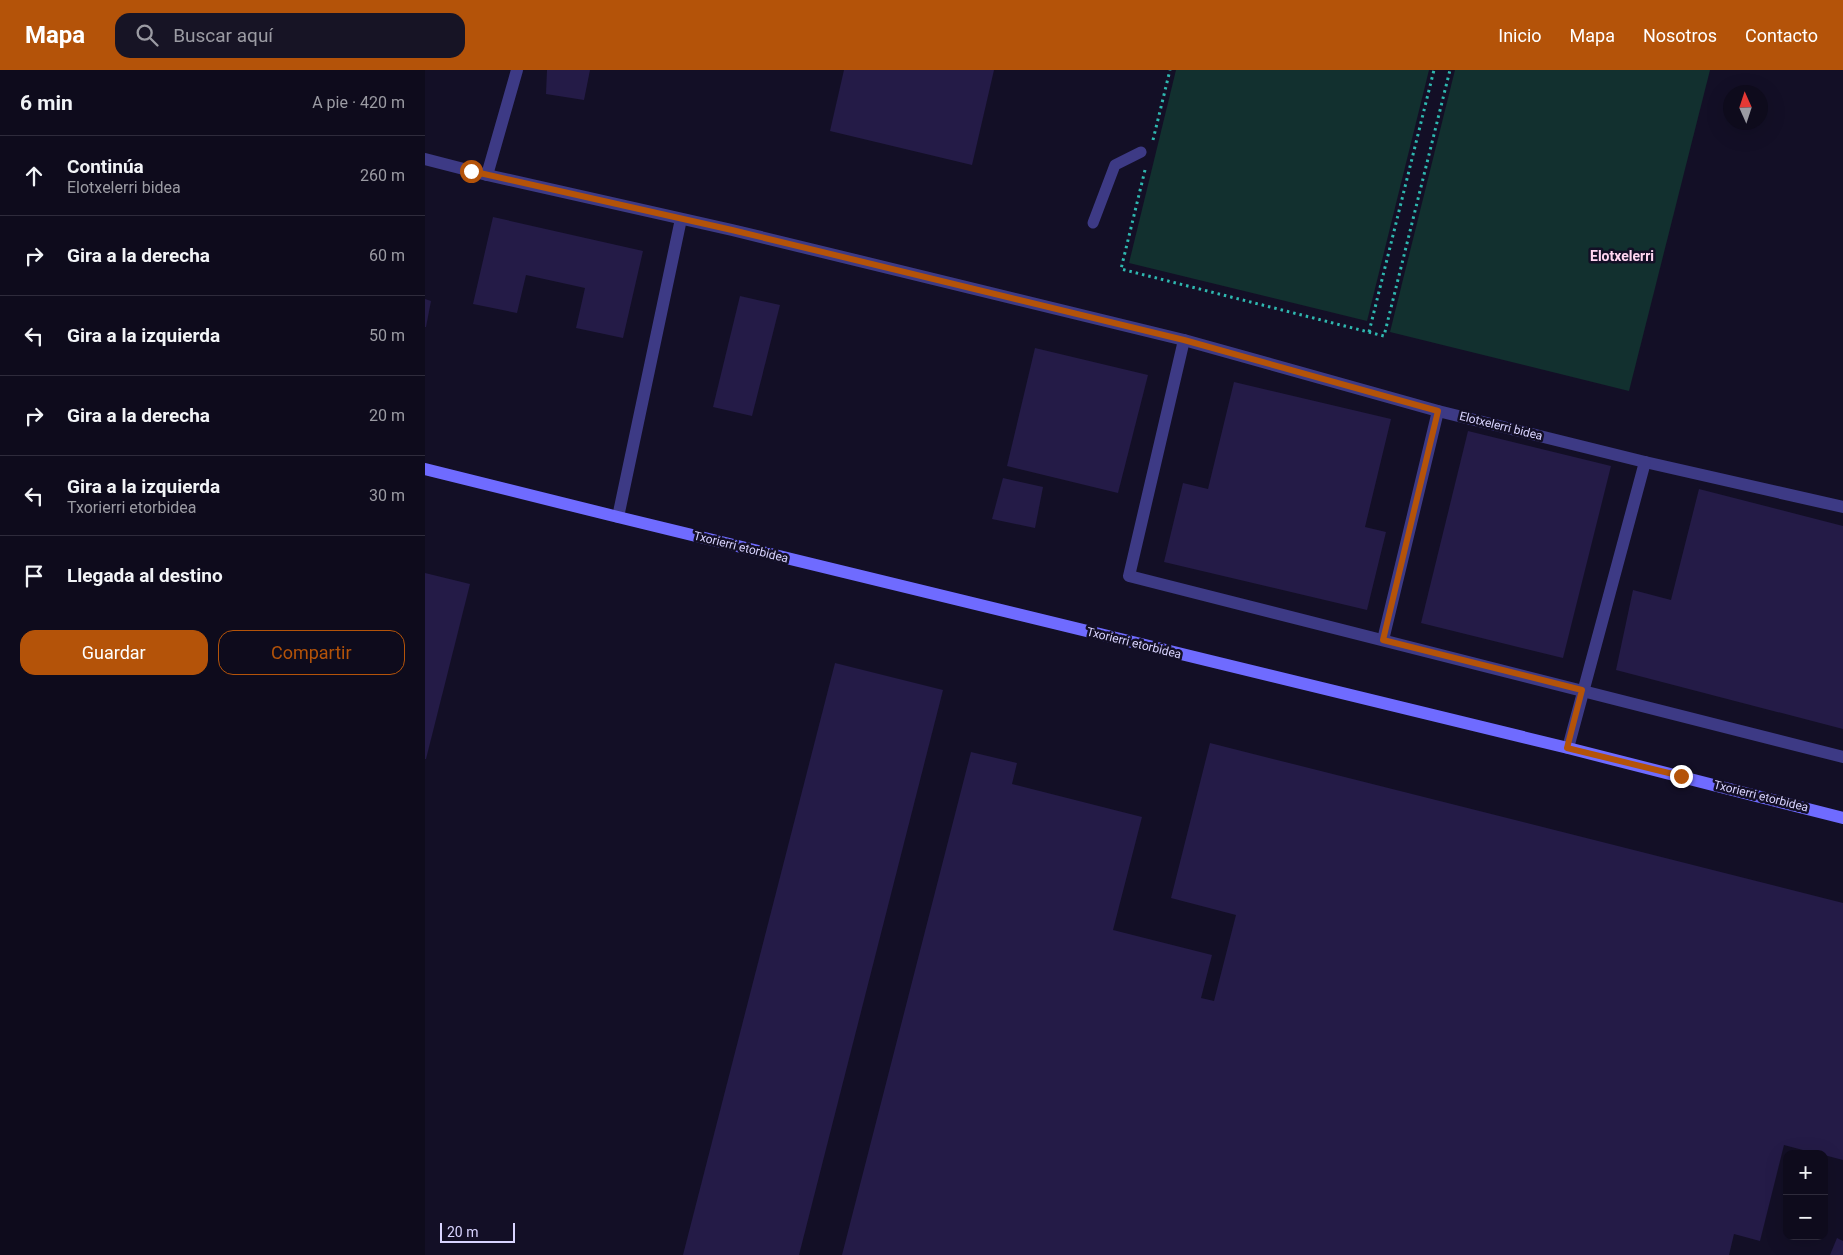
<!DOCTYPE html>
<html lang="es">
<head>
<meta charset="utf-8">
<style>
  :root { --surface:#0e0b1c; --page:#171425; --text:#f1f3f6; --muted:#9b9ba3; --line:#2e2b3b; --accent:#b45309 }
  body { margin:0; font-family:Roboto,sans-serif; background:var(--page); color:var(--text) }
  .controls { position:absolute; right:15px; bottom:15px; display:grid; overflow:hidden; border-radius:10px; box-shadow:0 5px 20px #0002 }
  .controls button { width:45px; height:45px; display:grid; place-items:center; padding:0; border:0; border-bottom:1px solid var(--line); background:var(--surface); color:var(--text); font:25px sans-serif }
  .compass { position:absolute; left:1298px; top:15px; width:45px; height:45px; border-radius:50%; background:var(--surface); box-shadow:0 5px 20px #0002; rotate:357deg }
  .scale { position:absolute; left:15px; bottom:12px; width:75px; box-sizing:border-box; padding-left:5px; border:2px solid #d9d4ff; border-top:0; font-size:14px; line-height:18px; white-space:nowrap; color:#d9d4ff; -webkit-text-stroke:4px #130f26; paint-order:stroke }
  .stop { position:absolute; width:15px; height:15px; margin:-11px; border:4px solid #b45309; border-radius:50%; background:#fff }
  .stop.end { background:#b45309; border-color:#fff; box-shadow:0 1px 5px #0008 }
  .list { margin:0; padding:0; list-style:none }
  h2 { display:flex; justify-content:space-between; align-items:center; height:65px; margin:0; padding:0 20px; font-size:21px }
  h2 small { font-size:16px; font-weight:400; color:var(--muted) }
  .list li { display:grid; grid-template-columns:32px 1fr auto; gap:15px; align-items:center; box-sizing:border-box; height:80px; padding:0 20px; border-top:1px solid var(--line) }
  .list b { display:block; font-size:19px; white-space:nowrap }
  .list p { margin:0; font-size:16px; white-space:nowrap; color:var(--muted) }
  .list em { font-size:16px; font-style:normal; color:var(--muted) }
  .actions { display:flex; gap:10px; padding:15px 20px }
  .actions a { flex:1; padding:11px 0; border:1px solid var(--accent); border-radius:15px; text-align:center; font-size:18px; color:var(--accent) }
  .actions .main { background:var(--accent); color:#fff }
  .icon { flex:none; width:28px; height:28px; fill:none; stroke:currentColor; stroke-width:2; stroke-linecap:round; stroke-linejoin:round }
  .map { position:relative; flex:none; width:1418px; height:1185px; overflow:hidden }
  header { display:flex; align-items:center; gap:30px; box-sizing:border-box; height:70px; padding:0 25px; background:var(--accent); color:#fff }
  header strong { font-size:24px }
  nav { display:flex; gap:28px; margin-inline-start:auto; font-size:18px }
  .search { width:350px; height:45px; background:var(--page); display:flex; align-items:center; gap:12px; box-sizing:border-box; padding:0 18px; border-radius:15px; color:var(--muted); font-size:19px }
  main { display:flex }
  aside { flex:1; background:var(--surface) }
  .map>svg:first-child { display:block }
  .green { fill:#12302f }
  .building { fill:#241b47 }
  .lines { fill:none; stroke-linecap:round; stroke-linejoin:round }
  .path { stroke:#2fb8b0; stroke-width:3; stroke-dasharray:2.5 4; stroke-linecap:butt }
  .lane { stroke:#3d3a85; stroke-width:11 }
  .street { stroke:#3d3a85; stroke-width:12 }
  .secondary { stroke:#6f6bff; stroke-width:12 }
  .route { stroke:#b45309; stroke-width:6 }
  .labels { text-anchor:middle; stroke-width:5; stroke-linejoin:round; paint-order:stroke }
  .street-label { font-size:12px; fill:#d9d4ff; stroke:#130f26 }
  .neighbourhood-label { font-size:14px; font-weight:bold; fill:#ffd6f0; stroke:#130f26 }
</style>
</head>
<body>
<header>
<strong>Mapa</strong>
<div class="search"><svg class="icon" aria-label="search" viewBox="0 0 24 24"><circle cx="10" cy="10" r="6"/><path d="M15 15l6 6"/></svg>Buscar aquí</div>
<nav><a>Inicio</a><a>Mapa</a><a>Nosotros</a><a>Contacto</a></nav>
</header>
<main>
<aside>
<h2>6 min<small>A pie · 420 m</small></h2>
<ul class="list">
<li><svg class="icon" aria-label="ahead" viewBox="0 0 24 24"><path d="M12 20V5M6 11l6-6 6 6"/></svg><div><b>Continúa</b><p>Elotxelerri bidea</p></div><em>260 m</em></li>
<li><svg class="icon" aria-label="right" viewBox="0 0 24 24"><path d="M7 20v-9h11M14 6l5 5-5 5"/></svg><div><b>Gira a la derecha</b></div><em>60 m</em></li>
<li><svg class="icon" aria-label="left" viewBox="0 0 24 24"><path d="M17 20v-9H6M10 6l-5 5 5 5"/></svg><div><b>Gira a la izquierda</b></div><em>50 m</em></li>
<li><svg class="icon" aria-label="right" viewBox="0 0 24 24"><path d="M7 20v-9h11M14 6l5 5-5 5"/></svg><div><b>Gira a la derecha</b></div><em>20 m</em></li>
<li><svg class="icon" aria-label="left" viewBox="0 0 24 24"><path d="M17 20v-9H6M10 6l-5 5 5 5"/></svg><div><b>Gira a la izquierda</b><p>Txorierri etorbidea</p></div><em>30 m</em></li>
<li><svg class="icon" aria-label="arrive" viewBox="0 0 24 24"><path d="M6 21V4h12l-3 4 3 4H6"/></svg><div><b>Llegada al destino</b></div></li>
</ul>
<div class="actions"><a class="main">Guardar</a><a>Compartir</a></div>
</aside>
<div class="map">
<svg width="1418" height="1185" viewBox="0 0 1418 1185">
  <rect width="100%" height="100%" fill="#130f26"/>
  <g class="green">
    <path d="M751,0H1004L942,251L704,193Z"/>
    <path d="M1030,0H1285L1204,321L965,262Z"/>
  </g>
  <g class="building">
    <path d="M122,0H165L159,30L121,24Z"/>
    <path d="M419,0H569L547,95L405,61Z"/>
    <path d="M68,147L218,181L198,268L151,258L160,218L101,205L92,243L48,234Z"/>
    <path d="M315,226L355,235L327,346L288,337Z"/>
    <path d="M0,229L6,231L1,257H0Z"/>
    <path d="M610,278L723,305L693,423L582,396Z"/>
    <path d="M809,312L966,349L940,457L961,462L942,540L739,492L758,413L783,419Z"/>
    <path d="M1043,361L1186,396L1138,588L996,553Z"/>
    <path d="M578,408L618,417L610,458L567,449Z"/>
    <path d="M1274,419L1418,456V659L1191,600L1208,520L1246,530Z"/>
    <path d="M0,503L45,514L1,689H0Z"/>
    <path d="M410,593L518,620L374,1185H258Z"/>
    <path d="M785,673L1418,833V1090L1399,1085V1084H1393L1359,1075L1335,1171L1309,1164L1304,1185H417L546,682L592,693L587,714L717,747L688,860L787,885L776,928L789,931L811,845L746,828Z"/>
    <path d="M1412,1168L1418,1171V1185H1405Z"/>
  </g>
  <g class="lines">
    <g class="path">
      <path d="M728,70L745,0"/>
      <path d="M720,100L696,199L959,266L1025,0"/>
      <path d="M944,262L1009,0"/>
    </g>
    <path class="lane" d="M668,153L690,95L716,82"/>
    <g class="street">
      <path d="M0,89L62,105L307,160L759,270L1013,341L1220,392L1418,437"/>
      <path d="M62,105L92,0"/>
      <path d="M759,270L704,506L1418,687"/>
      <path d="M193,447L256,149"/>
      <path d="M958,570L1013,341"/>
      <path d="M1143,678L1220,392"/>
    </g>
    <path class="secondary" d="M0,399L193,447L1143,678L1418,748"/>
  </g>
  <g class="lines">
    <path class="route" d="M46,101L307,160L759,270L1013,341L958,570L1157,620L1142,678L1256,706"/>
  </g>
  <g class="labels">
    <g class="street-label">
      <text transform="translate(1076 356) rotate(14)" y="4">Elotxelerri bidea</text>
      <text transform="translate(316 477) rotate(14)" y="4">Txorierri etorbidea</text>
      <text transform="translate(709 573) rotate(14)" y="4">Txorierri etorbidea</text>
      <text transform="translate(1336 726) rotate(14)" y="4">Txorierri etorbidea</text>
    </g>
    <g class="neighbourhood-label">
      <text x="1197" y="191">Elotxelerri</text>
    </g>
  </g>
</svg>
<div class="controls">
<button>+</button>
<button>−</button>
</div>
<svg class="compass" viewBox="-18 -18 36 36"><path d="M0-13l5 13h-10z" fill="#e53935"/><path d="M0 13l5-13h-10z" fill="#9b9ba3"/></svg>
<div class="scale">20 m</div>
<div class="stop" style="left:46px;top:101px"></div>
<div class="stop end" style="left:1256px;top:706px"></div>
</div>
</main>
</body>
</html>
